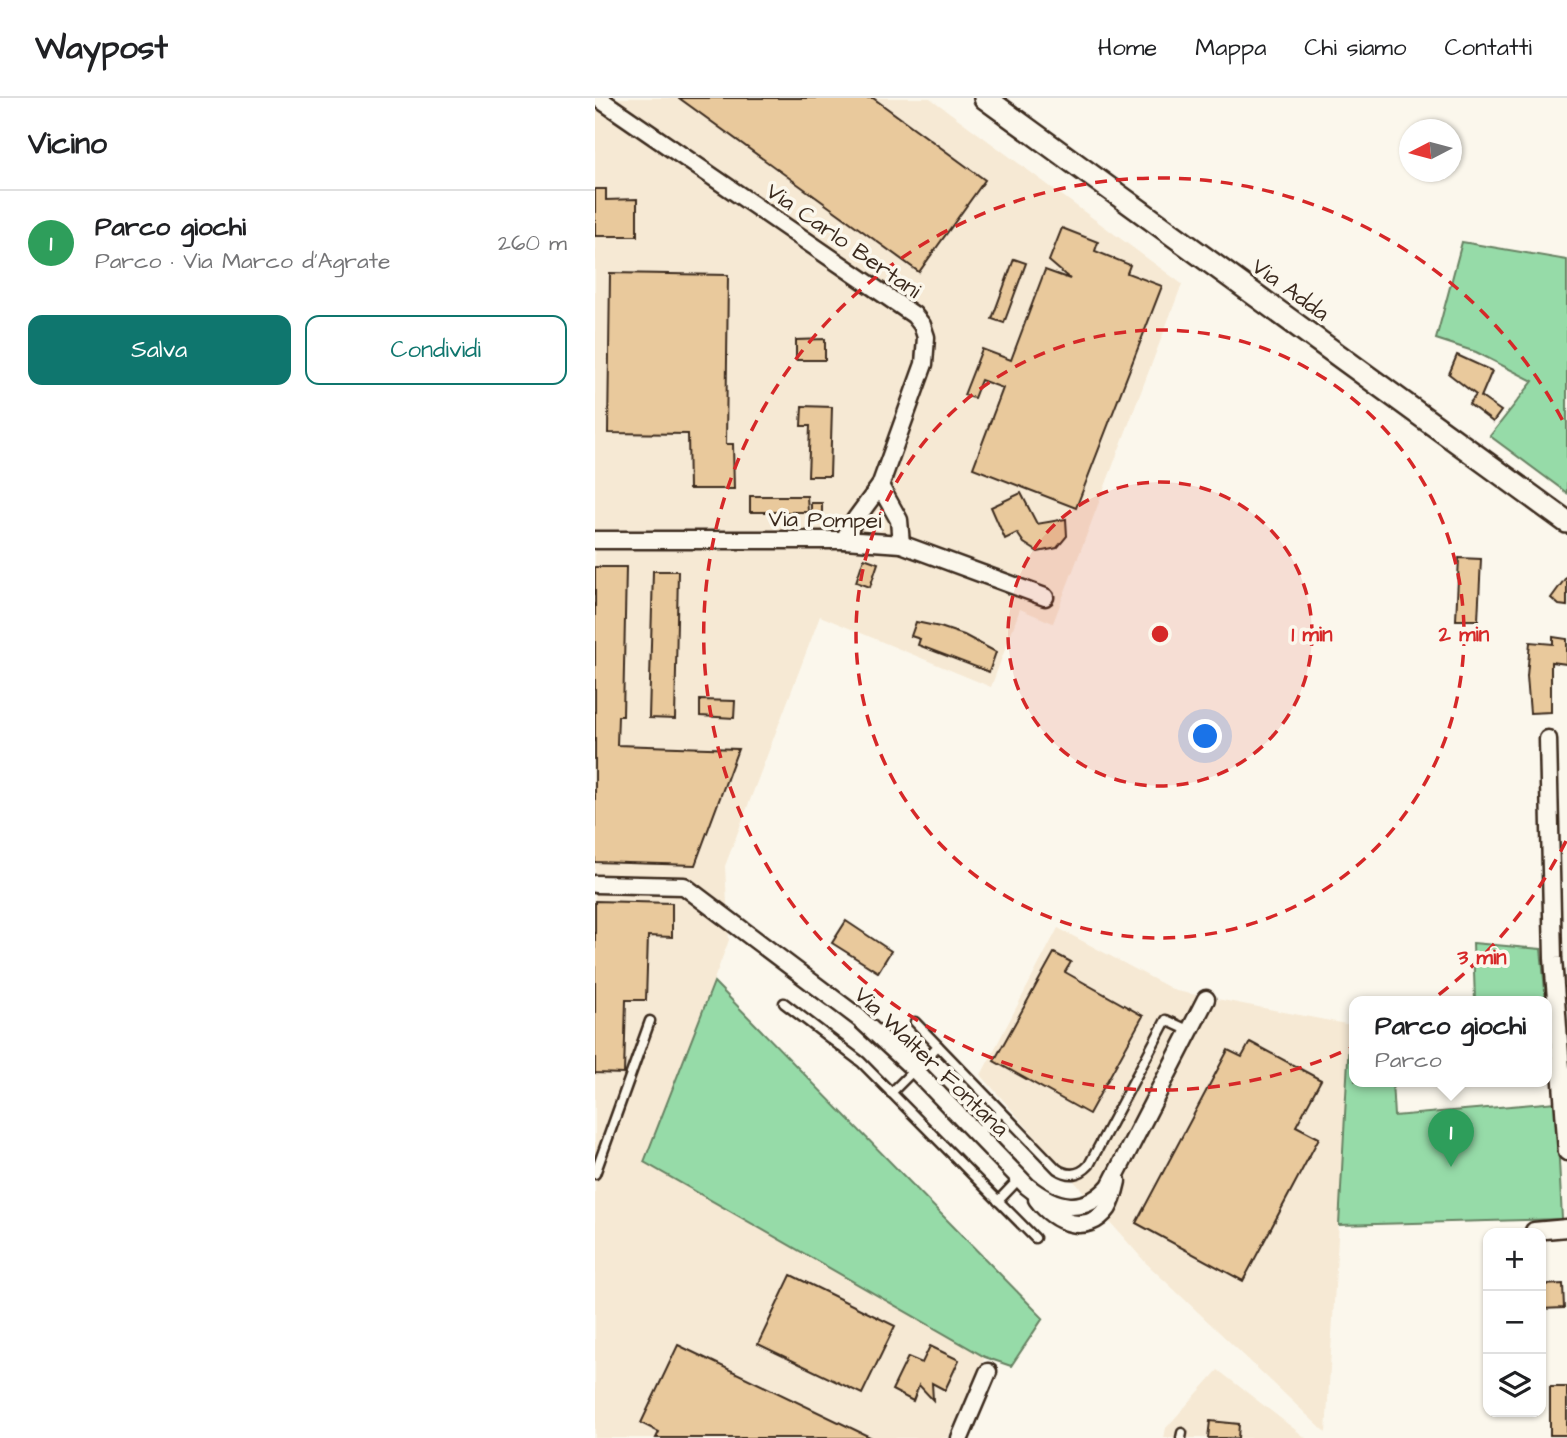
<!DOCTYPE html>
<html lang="it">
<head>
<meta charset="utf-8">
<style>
  :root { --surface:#fff; --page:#f2f2f2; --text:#202124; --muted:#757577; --line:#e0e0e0; --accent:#0f766e }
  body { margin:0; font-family:"Architects Daughter",sans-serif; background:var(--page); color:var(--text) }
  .controls { position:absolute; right:21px; bottom:21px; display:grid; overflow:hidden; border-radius:14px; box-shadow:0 2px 5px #0004 }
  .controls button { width:63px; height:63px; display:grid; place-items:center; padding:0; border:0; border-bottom:2px solid var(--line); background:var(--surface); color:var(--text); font:35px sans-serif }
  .compass { position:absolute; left:804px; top:21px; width:63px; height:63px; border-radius:50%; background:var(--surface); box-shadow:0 2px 5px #0004; rotate:264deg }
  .you { position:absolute; left:611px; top:639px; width:24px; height:24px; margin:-18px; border:5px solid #fff; border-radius:50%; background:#1a73e8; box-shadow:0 0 0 10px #1a73e833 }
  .badge { display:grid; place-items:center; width:46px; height:46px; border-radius:50%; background:var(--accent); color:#fff; font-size:23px; font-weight:700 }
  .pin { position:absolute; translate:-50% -58px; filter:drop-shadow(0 2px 4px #0008) }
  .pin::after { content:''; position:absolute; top:37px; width:24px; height:21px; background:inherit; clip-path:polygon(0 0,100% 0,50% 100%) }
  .popup { position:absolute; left:754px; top:898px; width:203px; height:91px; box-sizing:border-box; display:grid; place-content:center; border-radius:14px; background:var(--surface); filter:drop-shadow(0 2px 5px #0005); font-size:23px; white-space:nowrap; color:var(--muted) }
  .popup b { font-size:26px; color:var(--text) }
  .popup::after { content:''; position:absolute; left:50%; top:100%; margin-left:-14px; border:14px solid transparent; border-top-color:var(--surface) }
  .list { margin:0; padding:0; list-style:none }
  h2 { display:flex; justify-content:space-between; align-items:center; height:91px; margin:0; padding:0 28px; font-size:30px }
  h2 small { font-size:23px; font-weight:400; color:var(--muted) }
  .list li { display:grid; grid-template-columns:46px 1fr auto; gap:21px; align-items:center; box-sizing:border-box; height:105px; padding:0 28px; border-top:2px solid var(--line) }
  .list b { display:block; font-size:26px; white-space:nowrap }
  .list p { margin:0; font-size:23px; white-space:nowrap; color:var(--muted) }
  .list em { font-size:23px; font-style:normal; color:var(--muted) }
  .actions { display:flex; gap:14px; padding:21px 28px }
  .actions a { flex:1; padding:16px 0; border:2px solid var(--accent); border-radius:14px; text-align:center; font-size:24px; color:var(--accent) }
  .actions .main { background:var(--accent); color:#fff }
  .icon { flex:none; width:38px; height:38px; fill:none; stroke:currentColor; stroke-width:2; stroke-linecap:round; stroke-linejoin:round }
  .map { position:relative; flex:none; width:972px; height:1340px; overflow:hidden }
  header { display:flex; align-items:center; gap:42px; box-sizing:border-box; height:98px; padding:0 35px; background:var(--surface); border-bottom:2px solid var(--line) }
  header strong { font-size:33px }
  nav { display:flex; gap:38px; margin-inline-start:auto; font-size:24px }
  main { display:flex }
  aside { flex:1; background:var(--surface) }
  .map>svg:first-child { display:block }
  .built { fill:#f6e9d4 }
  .green { fill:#96dba8; stroke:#688263; stroke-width:2 }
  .building { fill:#e9c99c; stroke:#3b2a1e; stroke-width:2 }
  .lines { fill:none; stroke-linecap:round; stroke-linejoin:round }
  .service-casing { stroke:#3b2a1e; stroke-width:13 }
  .minor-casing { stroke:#3b2a1e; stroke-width:21 }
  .secondary-casing { stroke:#3b2a1e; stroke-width:26 }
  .service { stroke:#fbf7ec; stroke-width:8 }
  .minor { stroke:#fbf7ec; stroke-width:16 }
  .secondary { stroke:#fbf7ec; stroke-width:21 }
  .ring { fill:none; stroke:#d62828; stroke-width:3.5; stroke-dasharray:12 9 }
  .labels { text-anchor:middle; stroke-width:7; stroke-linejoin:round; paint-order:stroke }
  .street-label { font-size:23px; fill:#3b2a1e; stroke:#fbf7ec }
  .centre { fill:#d62828; stroke:#fbf7ec; stroke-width:3.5 }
  .ring-label { font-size:21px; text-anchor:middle; font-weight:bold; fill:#d62828; stroke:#fbf7ec; stroke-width:7; stroke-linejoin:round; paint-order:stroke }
</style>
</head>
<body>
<header>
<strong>Waypost</strong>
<nav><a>Home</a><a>Mappa</a><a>Chi siamo</a><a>Contatti</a></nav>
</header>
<main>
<aside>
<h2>Vicino<small></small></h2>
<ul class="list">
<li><span class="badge" style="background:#2e9e5b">1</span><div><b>Parco giochi</b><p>Parco · Via Marco d'Agrate</p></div><em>260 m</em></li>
</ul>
<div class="actions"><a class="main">Salva</a><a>Condividi</a></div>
</aside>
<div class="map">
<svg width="972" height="1340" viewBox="0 0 972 1340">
  <rect width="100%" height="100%" fill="#fbf7ec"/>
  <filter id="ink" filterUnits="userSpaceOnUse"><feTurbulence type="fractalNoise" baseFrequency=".0143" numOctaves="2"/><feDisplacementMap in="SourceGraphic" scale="14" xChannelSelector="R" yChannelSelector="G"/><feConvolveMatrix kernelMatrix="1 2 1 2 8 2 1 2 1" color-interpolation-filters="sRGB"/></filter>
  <g filter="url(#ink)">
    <g class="built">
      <path d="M0,0H335L587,186L458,525L425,511L396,589L225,518L130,768L134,842L49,1064L390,1259L353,1340H0Z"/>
      <path d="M463,830L581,893L756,927L731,1335L551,1165L386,977Z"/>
      <path d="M623,1272L711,1340H569L571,1330Z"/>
    </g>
    <g class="green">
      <path d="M867,144L972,162V395L895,338L938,283L881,254L841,241Z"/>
      <path d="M878,845L946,851L951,903H880Z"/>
      <path d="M119,884L448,1220L416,1268L390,1259L49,1064Z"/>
      <path d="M754,943H760V983H797L799,1018L961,1004L967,1121L744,1127Z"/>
    </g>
    <g class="building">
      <path d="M84,0H278L390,82L324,174Z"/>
      <path d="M0,91H11V102L42,101V138H0Z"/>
      <path d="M467,130L503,144L500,153L535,167L532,175L567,188L481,410L378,370L408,290L386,282L379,300L369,297L387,251L416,262L450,172L475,181L454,163Z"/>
      <path d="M419,161L431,165L409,225L397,221Z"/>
      <path d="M15,175L133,177L131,346H138L139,391H94L93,336L13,335Z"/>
      <path d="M230,241V262H201V242Z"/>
      <path d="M862,257L897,273L886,299L906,313L898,324L874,306L881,297L854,276Z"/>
      <path d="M207,308L237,309L235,378H213L215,328H206Z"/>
      <path d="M426,395L442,426L471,421L472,438L462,450L443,454L429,445L422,435L410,441L396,409Z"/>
      <path d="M155,398H212L213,414H155Z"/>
      <rect x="216" y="405" width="11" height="16"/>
      <path d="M269,460L283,465L275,489L261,484Z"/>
      <path d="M864,460L886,461L883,522H861Z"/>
      <path d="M0,469H31L28,618H23L22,647L143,651L100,767L0,764Z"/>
      <path d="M58,473H83L80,621L54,620Z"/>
      <path d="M972,478V508L964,507L956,500Z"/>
      <path d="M321,524L345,529L369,537L401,554L394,574L323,547L325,541L316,538Z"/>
      <path d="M958,539L972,541V566L956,564V614L935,615L932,578L935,544L958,546Z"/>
      <path d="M105,602L140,603L139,620L105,618Z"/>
      <path d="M0,803L77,805V839L53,838L51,902H31L29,976L0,975Z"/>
      <path d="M251,823L296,853L283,874L237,845Z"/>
      <path d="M459,855L476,864L470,874L548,918L494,1016L399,963Z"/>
      <path d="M655,944L726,982L701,1028L724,1040L648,1183L541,1125L633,952L647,959Z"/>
      <path d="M196,1177L300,1228L267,1296L163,1246Z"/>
      <path d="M968,1186L969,1210L946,1211V1187Z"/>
      <path d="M83,1247L277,1340H61L64,1334L46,1325Z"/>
      <path d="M335,1248L364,1262L350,1292L337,1285L338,1302L324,1287L318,1303L297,1292L313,1259L327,1265Z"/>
      <rect x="955" y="1289" width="17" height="48"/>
      <path d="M615,1323L644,1326L643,1340H613Z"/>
    </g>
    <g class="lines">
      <g class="service-casing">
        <g id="service">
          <path d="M189,905L266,964L440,1140"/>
          <path d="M320,924L462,1071C474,1079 485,1077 494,1067L571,922L595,933"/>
          <path d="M296,995L343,948"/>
          <path d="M381,1035L406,1015"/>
          <path d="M0,1076L55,923"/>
          <path d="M403,1103L425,1080"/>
          <path d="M586,1340L587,1335"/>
        </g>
      </g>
      <g class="minor-casing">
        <g id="minor">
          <path d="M3,0L319,217L327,227L331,239L329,266L285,388L257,426L249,442"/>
          <path d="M285,388L304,422L306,446"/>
          <path d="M0,442H249L306,446L450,499"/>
          <path d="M953,641L958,860L972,1054"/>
          <path d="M0,786L89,788L264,920L320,972L432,1088C460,1111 489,1118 515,1088L611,901"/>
          <path d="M442,1101C459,1124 492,1139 513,1110C518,1102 520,1092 522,1083"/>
          <path d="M939,1133L972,1130"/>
          <path d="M365,1340L393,1274"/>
        </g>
      </g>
      <g class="secondary-casing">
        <path id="secondary" d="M390,0L972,424"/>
      </g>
      <use href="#service" class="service"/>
      <use href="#minor" class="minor"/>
      <use href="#secondary" class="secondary"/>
    </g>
  </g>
  <circle cx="565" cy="536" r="152" fill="#d62828" fill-opacity=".12"/>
  <g class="ring">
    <circle cx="565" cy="536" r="152"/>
    <circle cx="565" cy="536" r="304"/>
    <path d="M971 743A456 456 0 1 1 971 329"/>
  </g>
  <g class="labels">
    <g class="street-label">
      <text transform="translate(249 142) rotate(35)" y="8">Via Carlo Bertani</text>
      <text transform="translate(696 191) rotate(36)" y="8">Via Adda</text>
      <text transform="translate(230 421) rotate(1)" y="8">Via Pompei</text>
      <text transform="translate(337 963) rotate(44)" y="8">Via Walter Fontana</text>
    </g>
  </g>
  <circle cx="565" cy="536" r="10" class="centre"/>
  <g class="ring-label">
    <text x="717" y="543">1 min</text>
    <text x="869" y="543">2 min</text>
    <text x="887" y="866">3 min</text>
  </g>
</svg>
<div class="controls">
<button>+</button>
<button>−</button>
<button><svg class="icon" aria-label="layers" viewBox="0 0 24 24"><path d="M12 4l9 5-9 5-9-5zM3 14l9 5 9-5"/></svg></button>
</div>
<svg class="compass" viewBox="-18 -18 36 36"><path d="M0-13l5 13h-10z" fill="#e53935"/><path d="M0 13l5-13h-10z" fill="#757577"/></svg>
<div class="you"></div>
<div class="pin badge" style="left:856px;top:1069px;background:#2e9e5b">1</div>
<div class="popup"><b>Parco giochi</b>Parco</div>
</div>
</main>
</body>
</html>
